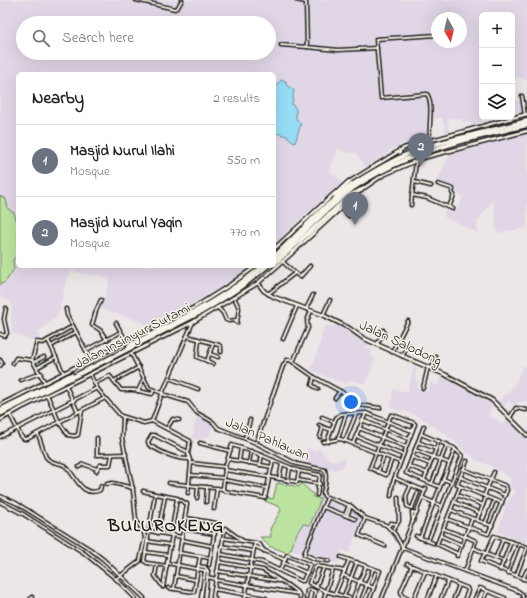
<!DOCTYPE html>
<html lang="en">
<head>
<meta charset="utf-8">
<style>
  :root { --surface:#fff; --page:#f2f2f2; --text:#222; --muted:#767676; --line:#e0e0e0; --accent:#7c3aed }
  body { margin:0; font-family:"Indie Flower",sans-serif; background:var(--page); color:var(--text) }
  .controls { position:absolute; right:12px; top:12px; display:grid; overflow:hidden; border-radius:6px; box-shadow:0 4px 16px #0002 }
  .controls button { width:36px; height:36px; display:grid; place-items:center; padding:0; border:0; border-bottom:1px solid var(--line); background:var(--surface); color:var(--text); font:20px sans-serif }
  .compass { position:absolute; left:431px; top:12px; width:36px; height:36px; border-radius:50%; background:var(--surface); box-shadow:0 4px 16px #0002; rotate:172deg }
  .you { position:absolute; left:351px; top:402px; width:14px; height:14px; margin:-10px; border:3px solid #fff; border-radius:50%; background:#1a73e8; box-shadow:0 0 0 6px #1a73e833 }
  .badge { display:grid; place-items:center; width:26px; height:26px; border-radius:50%; background:var(--accent); color:#fff; font-size:13px; font-weight:700 }
  .pin { position:absolute; translate:-50% -33px; filter:drop-shadow(0 1px 2px #0008) }
  .pin::after { content:''; position:absolute; top:21px; width:14px; height:12px; background:inherit; clip-path:polygon(0 0,100% 0,50% 100%) }
  .list { margin:0; padding:0; list-style:none }
  h2 { display:flex; justify-content:space-between; align-items:center; height:52px; margin:0; padding:0 16px; font-size:17px }
  h2 small { font-size:13px; font-weight:400; color:var(--muted) }
  .list li { display:grid; grid-template-columns:26px 1fr auto; gap:12px; align-items:center; box-sizing:border-box; height:72px; padding:0 16px; border-top:1px solid var(--line) }
  .list b { display:block; font-size:15px; white-space:nowrap }
  .list p { margin:0; font-size:13px; white-space:nowrap; color:var(--muted) }
  .list em { font-size:13px; font-style:normal; color:var(--muted) }
  .icon { flex:none; width:22px; height:22px; fill:none; stroke:currentColor; stroke-width:2; stroke-linecap:round; stroke-linejoin:round }
  .map { position:relative; flex:none; width:527px; height:598px; overflow:hidden }
  .search { position:absolute; background:var(--surface); box-shadow:0 4px 16px #0002; left:16px; top:16px; width:260px; height:44px; display:flex; align-items:center; gap:10px; box-sizing:border-box; padding:0 14px; border-radius:22px; color:var(--muted); font-size:15px }
  .panel { position:absolute; background:var(--surface); box-shadow:0 4px 16px #0002; left:16px; top:72px; width:260px; height:196px; border-radius:6px }
  .map>svg:first-child { display:block }
  .built { fill:#e1d6e6; fill-rule:evenodd }
  .green { fill:#bbe39f; stroke:#6c805e }
  .water { fill:#95def6; stroke:#65909f }
  .lines { fill:none; stroke-linecap:round; stroke-linejoin:round }
  .minor-casing { stroke:#1c1c1c; stroke-width:5 }
  .tertiary-casing { stroke:#1c1c1c; stroke-width:5.5 }
  .motorway-casing { stroke:#1c1c1c; stroke-width:7 }
  .minor { stroke:#f7f3e8; stroke-width:2 }
  .tertiary { stroke:#f7f3e8; stroke-width:2.5 }
  .motorway { stroke:#f7f3e8; stroke-width:4 }
  .motorway-bridge-casing { stroke:#1c1c1c; stroke-width:7; stroke-linecap:butt }
  .motorway-bridge { stroke:#f7f3e8; stroke-width:4 }
  .labels { text-anchor:middle; stroke-width:3; stroke-linejoin:round; paint-order:stroke }
  .street-label { font-size:14px; fill:#1c1c1c; stroke:#f7f3e8 }
  .district-label { font-size:18px; font-weight:bold; letter-spacing:1px; fill:#1c1c1c; stroke:#f7f3e8 }
</style>
</head>
<body>
<div class="map">
<svg width="527" height="598" viewBox="0 0 527 598">
  <rect width="100%" height="100%" fill="#ede6e7"/>
  <filter id="ink" filterUnits="userSpaceOnUse"><feTurbulence type="fractalNoise" baseFrequency=".025" numOctaves="2"/><feDisplacementMap in="SourceGraphic" scale="8" xChannelSelector="R" yChannelSelector="G"/><feConvolveMatrix kernelMatrix="1 2 1 2 8 2 1 2 1" color-interpolation-filters="sRGB"/></filter>
  <g filter="url(#ink)">
    <g class="built">
      <path d="M0,0H527V81L516,76L514,86L512,87V15H482V114L480,115L483,122L472,125L467,122H462V119L448,118L449,133H446L442,118H433L430,136L405,143L393,149L366,168L356,153H347L338,148L329,171L343,183L342,184L302,217L274,246V74H18V224L14,213L8,209L6,199L0,196ZM437,18H461V42H437ZM23,23H269V53H23Z"/>
      <path d="M512,100H527V113L512,116Z"/>
      <path d="M527,132V228L497,233L493,199L477,222V228L478,233L443,216L447,208L457,211L463,196L453,193L454,189L439,183L438,179L450,154Z"/>
      <path d="M18,253V266H238L246,271L187,307L145,329L144,324L142,322L101,309L110,279L97,274L96,276L72,271L66,280L59,313L57,317L37,333L39,335L37,340H30L12,332L11,316L12,303L8,300L0,297V285L6,281L13,260Z"/>
      <path d="M324,326H339L347,329L370,343L366,348L373,350L370,355L375,358L366,384L349,380L347,383L333,380L310,369L317,354Z"/>
      <path d="M414,363L417,364L415,368L417,369L415,380L419,381L417,387L428,391L430,382L437,386L442,374L494,403L488,415L503,424L508,418L527,437V544L498,532L506,504L516,491L508,486L512,479L493,467L476,460L445,434L426,421L411,413L391,408L393,389L408,392Z"/>
      <path d="M523,365L527,367V402H518L514,406L509,401L501,409L497,403L506,395L516,382Z"/>
      <path d="M197,414L213,424L209,436L198,440L192,438Z"/>
      <path d="M307,447L312,451H316L318,449L323,452L324,455L330,460H340L342,458L346,460L343,467L335,470L305,463Z"/>
      <path d="M322,497L353,509L362,519L349,553L342,550L339,563L321,561L291,549L297,533L303,524L310,525Z"/>
    </g>
    <g class="green">
      <path d="M0,196L6,199L8,209L14,213L18,224V253L13,260L14,269L6,281L0,285Z"/>
      <path d="M277,483L299,487L301,483L313,494V497L321,499L310,525L303,524L297,533L291,549L288,553L269,546L260,537H271L270,529L281,510L280,507L265,501L266,497L273,499Z"/>
    </g>
    <path class="water" d="M281,80L286,81V85L294,90L292,104L296,109V119L301,123L295,143L287,136L276,133L274,134V88Z"/>
    <g class="lines">
      <g class="minor-casing">
        <g id="minor">
          <path d="M136,0L175,9L178,7L182,0"/>
          <path d="M296,0L306,2L307,47L338,50L377,48"/>
          <path d="M281,45L307,47"/>
          <path d="M522,96L525,115"/>
          <path d="M430,140C428,128 434,104 427,94L381,98L376,39L437,35"/>
          <path d="M414,182L431,186"/>
          <path d="M438,184L453,189L452,193L454,195L449,207"/>
          <path d="M412,195L427,198L453,209"/>
          <path d="M411,205L416,161"/>
          <path d="M341,208L349,216"/>
          <path d="M283,262L295,273"/>
          <path d="M268,294L295,273L300,277L310,266"/>
          <path d="M101,300L96,311L92,325L100,330L107,340"/>
          <path d="M217,307L223,313L226,320L229,321L236,320L237,323L239,308L234,297"/>
          <path d="M306,309L313,295"/>
          <path d="M323,315L330,300"/>
          <path d="M193,322L162,394L188,402L197,413L213,422L218,428L256,443L297,464L325,470C327,476 325,487 323,493L324,496L351,506L365,518L386,525L395,534L403,548"/>
          <path d="M116,323L121,332"/>
          <path d="M73,326L91,360"/>
          <path d="M0,334L5,336L7,333L4,319L6,308"/>
          <path d="M187,336L219,345L221,347V352"/>
          <path d="M283,339L297,306"/>
          <path d="M48,340L63,372"/>
          <path d="M199,340L197,357L207,361"/>
          <path d="M213,344L207,361L213,364"/>
          <path d="M377,344L384,332L383,330"/>
          <path d="M51,346L76,332"/>
          <path d="M86,350L121,332L127,342"/>
          <path d="M392,352L408,321"/>
          <path d="M131,353L149,388L162,393"/>
          <path d="M210,354L218,357"/>
          <path d="M402,356L409,345"/>
          <path d="M0,360L2,363L0,366"/>
          <path d="M32,360L37,342L43,343L73,326L67,315L66,309"/>
          <path d="M34,362L44,357"/>
          <path d="M293,362L308,328L307,321L311,311"/>
          <path d="M13,363L16,358L32,360L44,381"/>
          <path d="M38,367L56,357"/>
          <path d="M432,368L436,357"/>
          <path d="M90,374L97,388L105,398L121,416L144,423L152,421"/>
          <path d="M314,377L312,385L318,389"/>
          <path d="M169,378L198,389"/>
          <path d="M21,380L41,373"/>
          <path d="M114,381L139,367"/>
          <path d="M95,383L110,376L121,390H134L152,394L154,390"/>
          <path d="M66,386L78,412"/>
          <path d="M423,388L428,367"/>
          <path d="M138,391L144,378"/>
          <path d="M335,398L340,391"/>
          <path d="M82,410L78,435L74,436L68,435L59,422L105,398"/>
          <path d="M10,415L21,436L24,439H27L59,422L54,410L97,388"/>
          <path d="M322,417L334,422"/>
          <path d="M510,417L516,408L526,410"/>
          <path d="M362,420L409,439"/>
          <path d="M152,421L190,441L188,454L191,463L188,493"/>
          <path d="M152,421L162,394"/>
          <path d="M319,425L323,427"/>
          <path d="M424,426L406,473L440,487"/>
          <path d="M167,428L173,419L179,420"/>
          <path d="M359,428L406,447"/>
          <path d="M38,434C40,439 44,453 46,457C52,465 61,462 65,466C75,473 81,499 100,490L101,486"/>
          <path d="M421,434L454,448L462,456L428,541"/>
          <path d="M356,436L403,455"/>
          <path d="M0,437L54,410L47,395"/>
          <path d="M320,437L323,427L331,430"/>
          <path d="M97,438V455L126,454"/>
          <path d="M245,438L250,420"/>
          <path d="M338,439L346,414"/>
          <path d="M345,441L356,414"/>
          <path d="M323,442L341,439L400,462"/>
          <path d="M328,442V439L336,418L341,414L366,413L412,431"/>
          <path d="M418,442L436,449"/>
          <path d="M200,443L230,451"/>
          <path d="M256,443L283,366L287,360H290L314,377L347,395L346,403L380,408"/>
          <path d="M353,443L366,413"/>
          <path d="M415,450L449,463"/>
          <path d="M188,452L154,435H152L148,442L149,445C161,452 174,459 189,459"/>
          <path d="M412,457L430,464"/>
          <path d="M228,459L272,467"/>
          <path d="M239,461L241,448"/>
          <path d="M467,461L457,485L502,503"/>
          <path d="M191,463L225,467"/>
          <path d="M249,463L251,451"/>
          <path d="M282,464L299,471L320,475L317,495"/>
          <path d="M260,465L262,455"/>
          <path d="M409,466L427,473"/>
          <path d="M79,467L83,464L97,469"/>
          <path d="M225,470L269,477"/>
          <path d="M96,471L100,465H110L112,455"/>
          <path d="M378,472L384,456"/>
          <path d="M190,475L224,478"/>
          <path d="M270,477L297,482L299,471"/>
          <path d="M395,477L397,479L425,491"/>
          <path d="M460,477L505,495"/>
          <path d="M443,479L451,482"/>
          <path d="M224,480L267,488"/>
          <path d="M298,480L320,484"/>
          <path d="M424,480L439,441"/>
          <path d="M288,481L290,468"/>
          <path d="M169,483L223,489L225,467L232,445L256,453L282,464L279,479"/>
          <path d="M432,483L447,444"/>
          <path d="M107,484L113,483L133,488"/>
          <path d="M411,485L406,496L407,506L411,508H412L418,493"/>
          <path d="M223,489L224,491L265,498L273,460"/>
          <path d="M143,491L155,494"/>
          <path d="M457,495L483,505"/>
          <path d="M0,496L16,503L90,549L104,560L144,598"/>
          <path d="M391,496L393,482L415,424L414,423L393,415H391L370,468L386,475L392,459"/>
          <path d="M484,496L494,472"/>
          <path d="M197,498L198,486"/>
          <path d="M327,498L323,507L355,519"/>
          <path d="M423,498L442,506"/>
          <path d="M0,502L23,514L84,553L116,579L135,598"/>
          <path d="M206,502L207,487"/>
          <path d="M454,502L480,513"/>
          <path d="M323,507L304,554L315,559L329,561"/>
          <path d="M214,509L217,488"/>
          <path d="M451,510L492,526"/>
          <path d="M345,515L349,505"/>
          <path d="M347,516L351,506"/>
          <path d="M186,518L216,523L209,565"/>
          <path d="M365,518L359,535L385,546"/>
          <path d="M447,519L488,534L507,490L506,486L463,469"/>
          <path d="M477,520L486,497"/>
          <path d="M413,522L412,512L417,513"/>
          <path d="M485,524L494,501"/>
          <path d="M388,526L391,523L397,524"/>
          <path d="M184,529L215,534"/>
          <path d="M444,529L465,537L457,556"/>
          <path d="M149,531L182,537"/>
          <path d="M393,531L399,521L398,497"/>
          <path d="M158,533L165,496"/>
          <path d="M171,535L177,499"/>
          <path d="M416,536L433,543"/>
          <path d="M441,536L462,545"/>
          <path d="M465,536L472,519"/>
          <path d="M223,538L256,543L260,545L264,551"/>
          <path d="M420,538L455,449"/>
          <path d="M182,540L212,546"/>
          <path d="M147,541L171,545"/>
          <path d="M221,546L253,551"/>
          <path d="M254,546L285,560"/>
          <path d="M527,547L494,536L486,554L485,553L481,561L527,580"/>
          <path d="M403,548L518,591L522,594L523,598"/>
          <path d="M474,548L485,553"/>
          <path d="M145,552L168,555"/>
          <path d="M180,553L210,558"/>
          <path d="M220,554L262,562L301,581H303L310,565L287,555L280,570"/>
          <path d="M458,554L437,544L460,487"/>
          <path d="M486,554L504,561"/>
          <path d="M341,557L380,571L370,598"/>
          <path d="M496,557L503,539"/>
          <path d="M219,562L263,570L289,586L298,593"/>
          <path d="M167,563L172,535"/>
          <path d="M284,563L307,573"/>
          <path d="M407,564L412,566"/>
          <path d="M157,565L155,576L163,587"/>
          <path d="M167,566L147,563L144,561L155,494L177,498L187,504L174,589"/>
          <path d="M198,566L205,567L208,571L205,598"/>
          <path d="M500,570L511,542"/>
          <path d="M217,571L279,581"/>
          <path d="M345,571L316,566L309,583L325,591L350,598"/>
          <path d="M465,571L476,541L465,536"/>
          <path d="M508,573L519,544"/>
          <path d="M343,575L374,588"/>
          <path d="M176,576L196,580"/>
          <path d="M516,576L527,548"/>
          <path d="M207,577L216,579"/>
          <path d="M116,579L140,561L145,538L144,533L136,520L133,490L122,438L123,417"/>
          <path d="M523,579L527,570"/>
          <path d="M216,580L299,594L300,598"/>
          <path d="M163,587L167,563L208,571"/>
          <path d="M316,587L324,567"/>
          <path d="M168,588L194,592L200,556"/>
          <path d="M214,589L266,598"/>
          <path d="M335,594L349,560"/>
          <path d="M344,596L357,562"/>
          <path d="M31,598L32,597"/>
          <path d="M201,598L205,571"/>
          <path d="M215,598L213,597V596L225,528L243,541"/>
          <path d="M245,598L255,543"/>
          <path d="M306,598L307,591L309,589L315,591L314,598"/>
          <path d="M324,598L333,569"/>
          <path d="M353,598L366,566"/>
          <path d="M362,598L373,569"/>
          <path d="M382,598L426,488"/>
          <path d="M407,598L402,596L401,591L412,566L467,588L468,591L465,598"/>
          <path d="M414,598L425,572"/>
          <path d="M428,598L436,577"/>
          <path d="M441,598L448,581"/>
          <path d="M454,598L459,585"/>
          <path d="M475,598L480,588L505,598"/>
          <path d="M484,598L487,592"/>
        </g>
      </g>
      <g class="tertiary-casing">
        <g id="tertiary">
          <path d="M399,150L405,165"/>
          <path d="M349,182L404,148L527,114"/>
          <path d="M361,190L383,175L422,158L527,131"/>
          <path d="M274,249L336,192"/>
          <path d="M258,283L264,291L274,297L323,315L349,328L363,338L416,362L446,375L492,400L527,435"/>
          <path d="M0,405L195,307L230,285L256,266"/>
          <path d="M0,420L21,408L98,370L193,322L258,283L292,253L356,194"/>
        </g>
      </g>
      <g class="motorway-casing">
        <g id="motorway">
          <path d="M464,137L527,121"/>
          <path d="M465,140L527,125"/>
          <path d="M335,195L349,182"/>
          <path d="M276,255L324,208L352,185"/>
          <path d="M274,260L327,210L353,188"/>
          <path d="M274,264L351,195L361,190"/>
          <path d="M129,346C175,322 222,300 263,266"/>
          <path d="M0,410L71,375"/>
          <path d="M0,414L201,312C224,298 247,284 267,266"/>
        </g>
      </g>
      <use href="#minor" class="minor"/>
      <use href="#tertiary" class="tertiary"/>
      <use href="#motorway" class="motorway"/>
      <g class="motorway-bridge-casing">
        <g id="motorway-bridge">
          <path d="M352,185C374,171 397,157 423,148C436,144 450,140 464,137"/>
          <path d="M353,188C390,163 423,152 465,140"/>
        </g>
      </g>
      <use href="#motorway-bridge" class="motorway-bridge"/>
    </g>
  </g>
  <g class="labels">
    <g class="street-label">
      <text transform="translate(132 335) rotate(-27)" y="5">Jalan Insinyur Sutami</text>
      <text transform="translate(401 342) rotate(25)" y="5">Jalan Salodong</text>
      <text transform="translate(268 438) rotate(23)" y="5">Jalan Pahlawan</text>
    </g>
    <g class="district-label">
      <text x="166" y="531">BULUROKENG</text>
    </g>
  </g>
</svg>
<div class="controls">
<button>+</button>
<button>−</button>
<button><svg class="icon" aria-label="layers" viewBox="0 0 24 24"><path d="M12 4l9 5-9 5-9-5zM3 14l9 5 9-5"/></svg></button>
</div>
<svg class="compass" viewBox="-18 -18 36 36"><path d="M0-13l5 13h-10z" fill="#e53935"/><path d="M0 13l5-13h-10z" fill="#767676"/></svg>
<div class="you"></div>
<div class="pin badge" style="left:355px;top:225px;background:#6b7280">1</div>
<div class="pin badge" style="left:421px;top:166px;background:#6b7280">2</div>
<div class="search"><svg class="icon" aria-label="search" viewBox="0 0 24 24"><circle cx="10" cy="10" r="6"/><path d="M15 15l6 6"/></svg>Search here</div>
<section class="panel">
<h2>Nearby<small>2 results</small></h2>
<ul class="list">
<li><span class="badge" style="background:#6b7280">1</span><div><b>Masjid Nurul Ilahi</b><p>Mosque</p></div><em>550 m</em></li>
<li><span class="badge" style="background:#6b7280">2</span><div><b>Masjid Nurul Yaqin</b><p>Mosque</p></div><em>770 m</em></li>
</ul>
</section>
</div>
</body>
</html>
